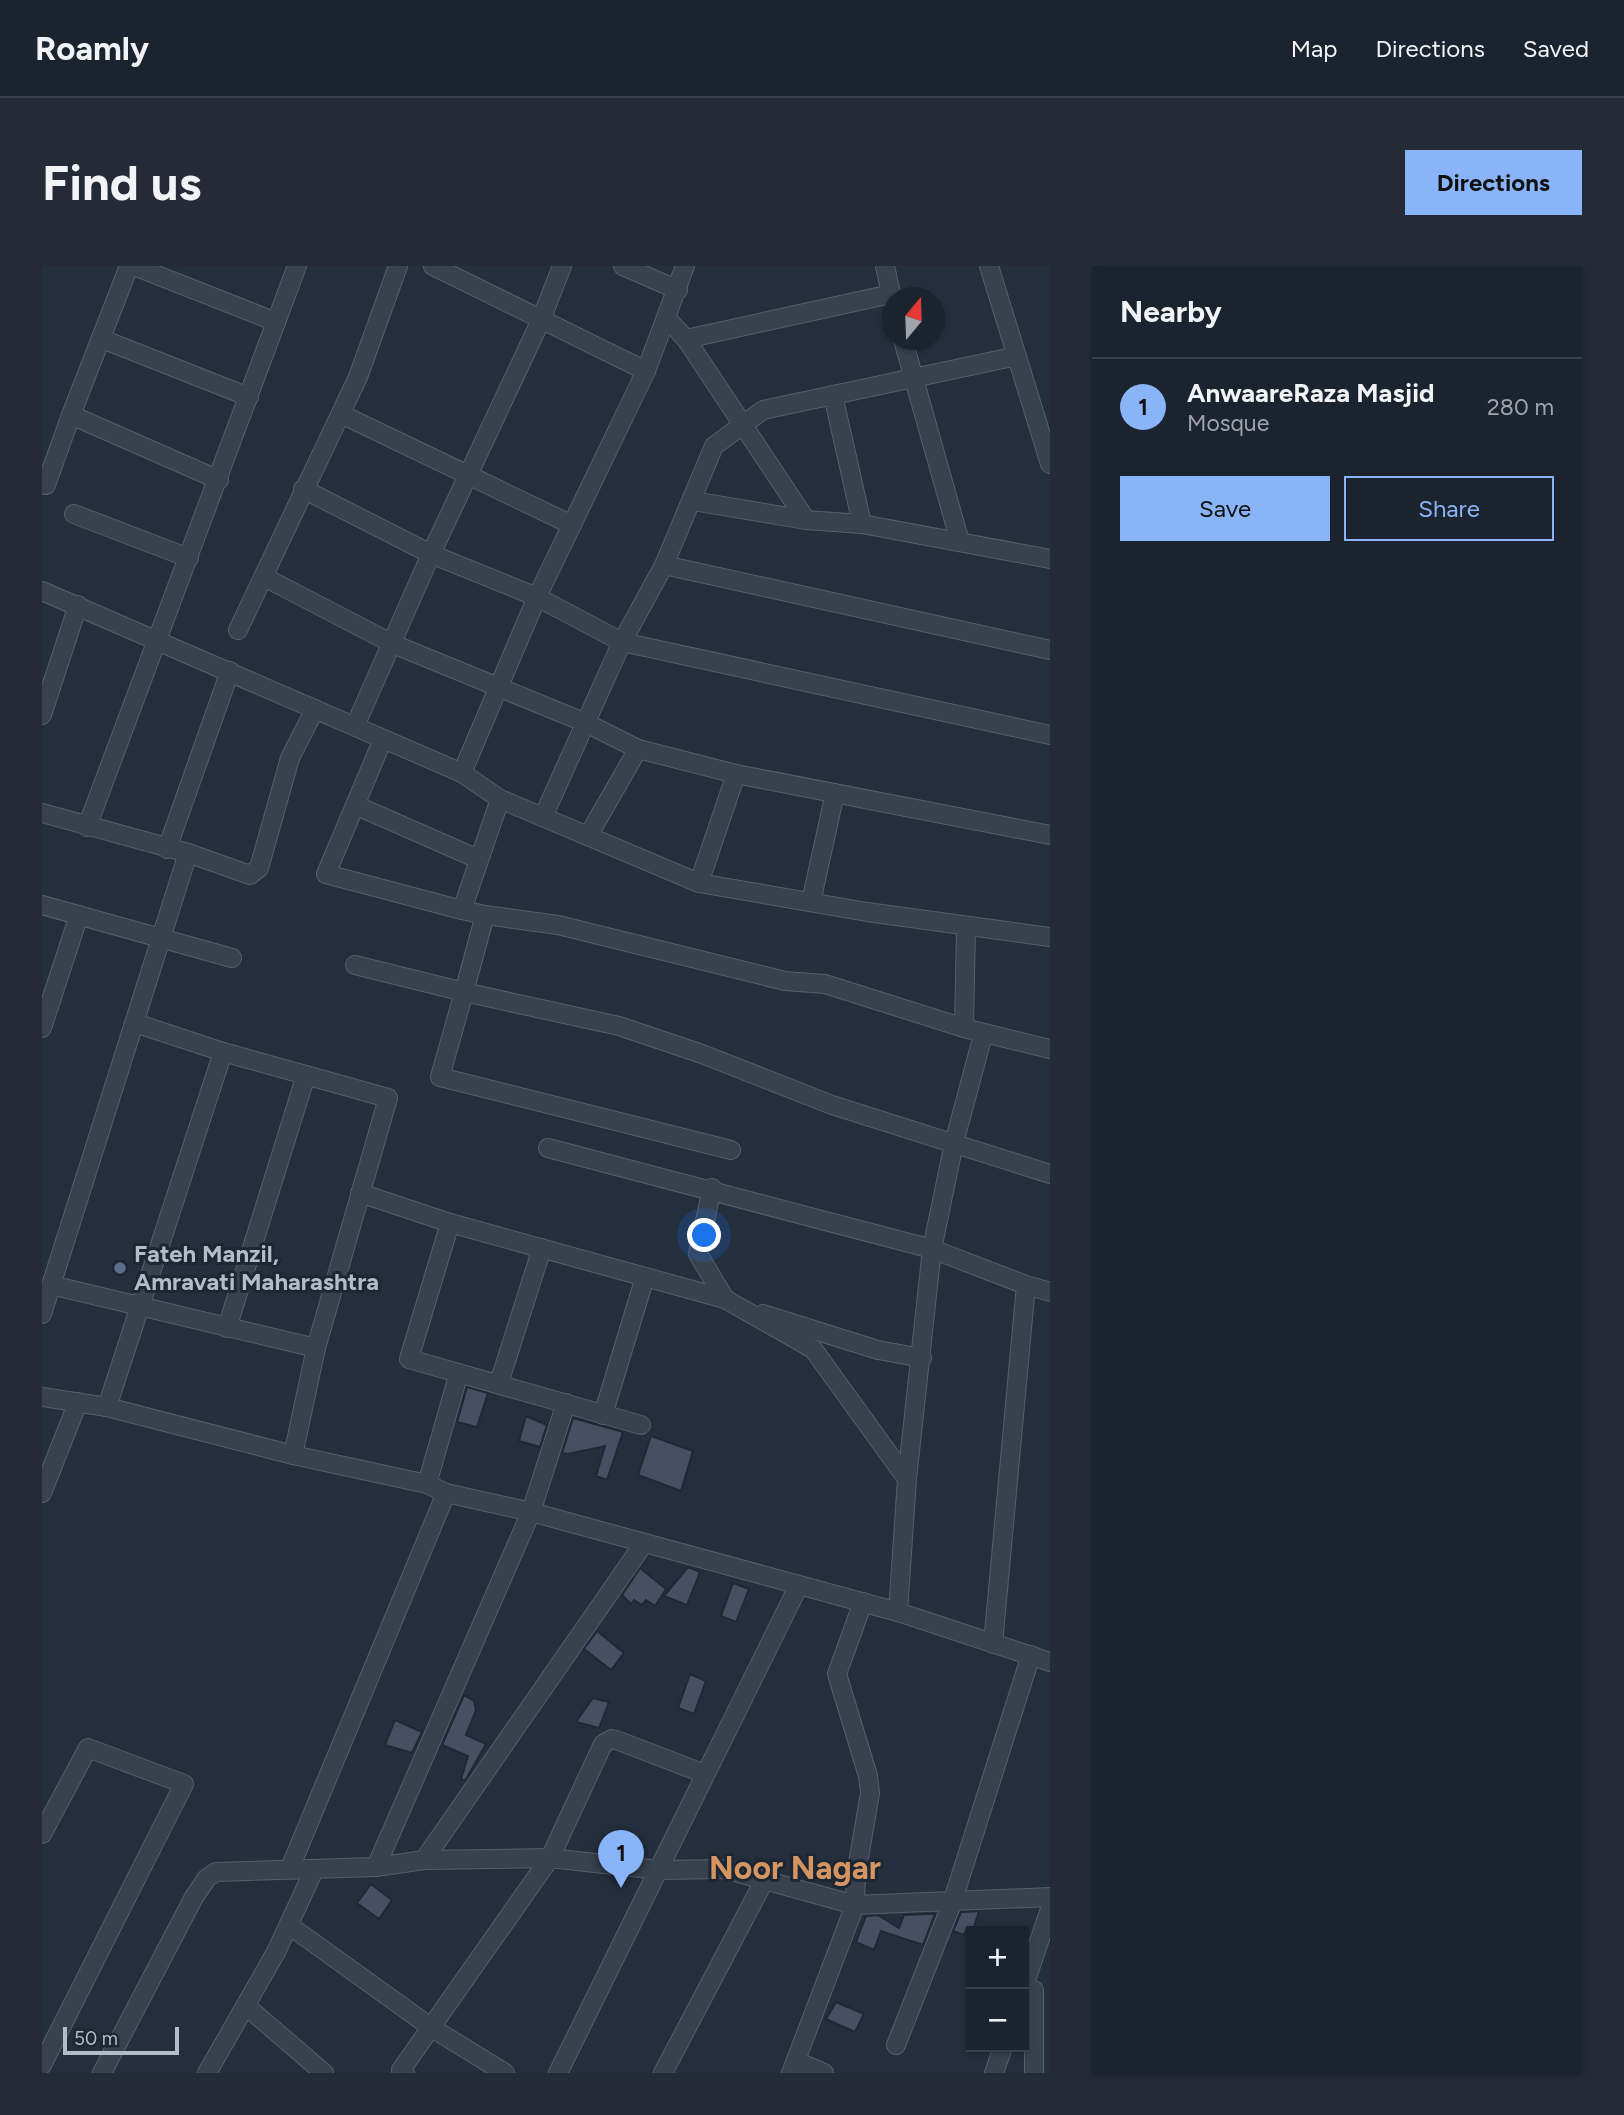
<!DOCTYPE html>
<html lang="en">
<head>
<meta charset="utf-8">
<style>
  :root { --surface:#1b232e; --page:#242b36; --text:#f1f3f6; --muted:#a0a4aa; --line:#39404a; --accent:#8ab4f8 }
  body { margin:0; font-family:Figtree,sans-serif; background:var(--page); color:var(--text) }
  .controls { position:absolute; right:21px; bottom:21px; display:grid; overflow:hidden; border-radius:0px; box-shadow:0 2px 5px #0004 }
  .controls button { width:63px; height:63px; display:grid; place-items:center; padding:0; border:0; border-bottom:2px solid var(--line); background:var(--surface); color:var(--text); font:35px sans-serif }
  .compass { position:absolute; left:840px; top:21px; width:63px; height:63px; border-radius:50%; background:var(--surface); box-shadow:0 2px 5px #0004; rotate:19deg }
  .scale { position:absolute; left:21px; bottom:18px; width:116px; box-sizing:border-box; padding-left:7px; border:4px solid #b4bcc9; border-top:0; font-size:19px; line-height:24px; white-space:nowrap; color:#b4bcc9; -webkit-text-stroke:5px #1d2633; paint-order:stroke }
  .you { position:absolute; left:663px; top:970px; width:24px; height:24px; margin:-18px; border:5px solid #fff; border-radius:50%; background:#1a73e8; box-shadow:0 0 0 10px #1a73e833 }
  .badge { display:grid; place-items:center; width:46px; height:46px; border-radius:50%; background:var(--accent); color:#111; font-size:23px; font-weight:700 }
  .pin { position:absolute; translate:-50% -58px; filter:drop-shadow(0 2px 4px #0008) }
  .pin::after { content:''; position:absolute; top:37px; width:24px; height:21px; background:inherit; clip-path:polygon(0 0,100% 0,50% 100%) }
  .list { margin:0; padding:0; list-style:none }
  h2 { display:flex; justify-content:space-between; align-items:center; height:91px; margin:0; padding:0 28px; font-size:30px }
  h2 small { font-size:23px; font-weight:400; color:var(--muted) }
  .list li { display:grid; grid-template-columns:46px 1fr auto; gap:21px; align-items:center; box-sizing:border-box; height:98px; padding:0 28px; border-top:2px solid var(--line) }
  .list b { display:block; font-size:26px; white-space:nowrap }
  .list p { margin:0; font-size:23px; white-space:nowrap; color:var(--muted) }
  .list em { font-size:23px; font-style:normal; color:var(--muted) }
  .actions { display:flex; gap:14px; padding:21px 28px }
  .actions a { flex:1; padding:16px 0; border:2px solid var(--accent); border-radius:0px; text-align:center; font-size:24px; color:var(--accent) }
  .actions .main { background:var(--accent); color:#111 }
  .map { position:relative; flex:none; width:1008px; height:1807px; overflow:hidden; border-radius:0px }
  header { display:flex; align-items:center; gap:42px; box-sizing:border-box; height:98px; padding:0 35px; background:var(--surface); border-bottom:2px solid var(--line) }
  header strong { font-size:33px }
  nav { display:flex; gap:38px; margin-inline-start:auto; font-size:24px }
  .intro { display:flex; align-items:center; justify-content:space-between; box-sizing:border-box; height:168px; padding:0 42px }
  h1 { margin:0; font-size:49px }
  .button { padding:18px 32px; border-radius:0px; background:var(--accent); color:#111; font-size:24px; font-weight:700 }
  main { display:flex; gap:42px; padding:0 42px }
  aside { flex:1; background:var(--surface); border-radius:0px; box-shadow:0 2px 5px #0004 }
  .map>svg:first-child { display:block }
  .building { fill:#455162; stroke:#1f2835; stroke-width:2 }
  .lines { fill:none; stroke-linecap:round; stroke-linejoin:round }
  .minor-casing { stroke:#565f6c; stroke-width:20 }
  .minor { stroke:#38414e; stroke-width:18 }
  .service-dot { fill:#5c6f8a; stroke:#1d2633; stroke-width:2.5 }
  .labels { text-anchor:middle; stroke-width:6; stroke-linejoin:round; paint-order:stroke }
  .poi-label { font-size:24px; font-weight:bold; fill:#b4bcc9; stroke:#1d2633; text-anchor:start }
  .district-label { font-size:32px; font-weight:bold; fill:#d59563; stroke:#1d2633 }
</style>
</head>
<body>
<header>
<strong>Roamly</strong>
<nav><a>Map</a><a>Directions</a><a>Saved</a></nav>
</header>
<div class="intro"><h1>Find us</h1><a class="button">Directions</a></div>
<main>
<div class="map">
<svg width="1008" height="1807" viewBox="0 0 1008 1807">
  <rect width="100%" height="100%" fill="#242f3e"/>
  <g class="building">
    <path d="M425,1121L446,1127L435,1161L415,1156Z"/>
    <path d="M484,1150L505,1159L498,1181L477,1175Z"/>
    <path d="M531,1152L581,1166L565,1214L554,1210L563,1180L526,1188L520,1187Z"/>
    <path d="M609,1170L651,1185L639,1225L596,1209Z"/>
    <path d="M646,1301L658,1306L645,1339L622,1330Z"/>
    <path d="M598,1302L624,1323L613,1340L604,1334L600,1339L592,1334L589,1338L580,1329Z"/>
    <path d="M691,1317L707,1323L694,1356L679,1350Z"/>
    <path d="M555,1365L582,1387L569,1404L542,1383Z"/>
    <path d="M648,1408L664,1415L652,1448L636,1442Z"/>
    <path d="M422,1429L432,1435L434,1444L424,1469L444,1478L423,1515L419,1513L426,1490L400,1479Z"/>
    <path d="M551,1432L567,1436L557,1462L534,1456Z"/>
    <path d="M353,1454L380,1466L370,1487L343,1479Z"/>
    <path d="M329,1618L350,1634L337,1653L315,1637Z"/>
    <path d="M937,1645L931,1664L925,1662L922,1669L911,1665L919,1646Z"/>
    <path d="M886,1648H893L881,1679L839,1665L832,1684L814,1676L824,1650L836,1649L857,1662L862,1649Z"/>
    <path d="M794,1736L822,1748L813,1766L784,1753Z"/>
  </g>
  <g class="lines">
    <g class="minor-casing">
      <g id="minor">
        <path d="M87,0L29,149L177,214"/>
        <path d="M92,0L234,56"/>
        <path d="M391,0L604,105"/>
        <path d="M581,0L636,24"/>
        <path d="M843,0L850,32"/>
        <path d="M947,0L1008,198"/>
        <path d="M624,52L644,73L764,254"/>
        <path d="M60,73L207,131"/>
        <path d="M644,73L849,28"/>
        <path d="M861,74L918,276"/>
        <path d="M791,129L820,258"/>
        <path d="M299,148L530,259"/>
        <path d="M0,217L4,219L29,149"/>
        <path d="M261,223L389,288L495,331L580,376L1008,469"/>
        <path d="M651,235L764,254L820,258L1008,293"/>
        <path d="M32,248L147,292"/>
        <path d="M622,299L1008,384"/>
        <path d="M222,311L351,378L544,457L596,483L694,508L1008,569"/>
        <path d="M0,325L420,507L458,533L657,617L825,646L1008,671"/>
        <path d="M196,364L316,111L356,0"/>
        <path d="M0,449L36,339"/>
        <path d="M313,460L389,288L499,54L520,0"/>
        <path d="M341,473L284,608L420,644"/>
        <path d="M420,507L495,331L604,105L643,0"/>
        <path d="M458,533L420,644L443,649L422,726L577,760L660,788L790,839L1008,908"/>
        <path d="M313,539L436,593"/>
        <path d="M0,547L146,587L208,609L217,602L248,492L273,443"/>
        <path d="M501,551L580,376L622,299L672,180L721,144L975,90"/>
        <path d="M45,561L255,0"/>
        <path d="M546,570L596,483"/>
        <path d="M125,583L188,405"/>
        <path d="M657,617L694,508"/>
        <path d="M769,636L793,527"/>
        <path d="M0,639L190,692"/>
        <path d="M443,649L516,659L743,715L783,718L922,762"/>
        <path d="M924,660L922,762L1008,783"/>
        <path d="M313,699L422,726L398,811L689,884"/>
        <path d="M93,757L181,786L346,832L274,1082L251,1189"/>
        <path d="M0,762L37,649"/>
        <path d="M506,882L890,983L984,1019L951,1378"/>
        <path d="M670,922L656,988L683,1033L771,1083L865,1213"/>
        <path d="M318,927L408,957L683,1033"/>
        <path d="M408,957L367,1093L599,1159"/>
        <path d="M9,1019L274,1082"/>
        <path d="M984,1019L1008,1026"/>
        <path d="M0,1048L146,587"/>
        <path d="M721,1048L836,1084L880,1092"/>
        <path d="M185,1062L264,809"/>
        <path d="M457,1117L500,982"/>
        <path d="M0,1131L65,1141L251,1189L385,1218L404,1227L489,1246L856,1346L1008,1396"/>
        <path d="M65,1141L181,786"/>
        <path d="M561,1149L603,1011"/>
        <path d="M385,1218L417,1107"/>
        <path d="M0,1227L36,1136"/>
        <path d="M856,1346L865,1213L890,983L912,877L941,769"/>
        <path d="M0,1568L46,1482L142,1518L0,1799"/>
        <path d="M382,1594L602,1277"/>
        <path d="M334,1601L489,1246L524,1137"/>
        <path d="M248,1602L404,1227"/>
        <path d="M248,1660L390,1762L463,1807"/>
        <path d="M982,1720L1008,1643"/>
        <path d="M992,1724V1807"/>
        <path d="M204,1740L282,1807"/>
        <path d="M854,1779L910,1637L989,1389"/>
        <path d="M754,1795L782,1807"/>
        <path d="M60,1807L152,1631L165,1612L174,1606L334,1601L382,1594L508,1592L617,1604L682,1603L813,1639L1008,1631"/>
        <path d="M165,1807L234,1686L272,1604"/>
        <path d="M363,1807L359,1804L508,1592L561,1478L570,1473L577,1475L663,1508"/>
        <path d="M516,1807L756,1321"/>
        <path d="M621,1807L722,1615"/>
        <path d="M749,1807L813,1639L814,1609L828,1527L826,1510L795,1408L821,1336"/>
        <path d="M952,1807L961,1781"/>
      </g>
    </g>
    <use href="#minor" class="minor"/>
  </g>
  <circle class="service-dot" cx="78" cy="1002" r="7"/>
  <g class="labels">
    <g class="poi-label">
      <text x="92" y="996">Fateh Manzil,<tspan x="92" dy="28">Amravati Maharashtra</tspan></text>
    </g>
    <g class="district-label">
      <text x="753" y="1613">Noor Nagar</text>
    </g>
  </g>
</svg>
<div class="controls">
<button>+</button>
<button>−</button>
</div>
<svg class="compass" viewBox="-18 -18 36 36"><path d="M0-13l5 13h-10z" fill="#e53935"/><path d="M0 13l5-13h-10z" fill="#a0a4aa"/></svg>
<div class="scale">50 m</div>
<div class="you"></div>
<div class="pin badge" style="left:579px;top:1622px">1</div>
</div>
<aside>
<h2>Nearby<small></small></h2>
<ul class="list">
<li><span class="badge">1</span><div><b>AnwaareRaza Masjid</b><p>Mosque</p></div><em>280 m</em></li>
</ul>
<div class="actions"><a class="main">Save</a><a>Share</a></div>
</aside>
</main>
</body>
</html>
